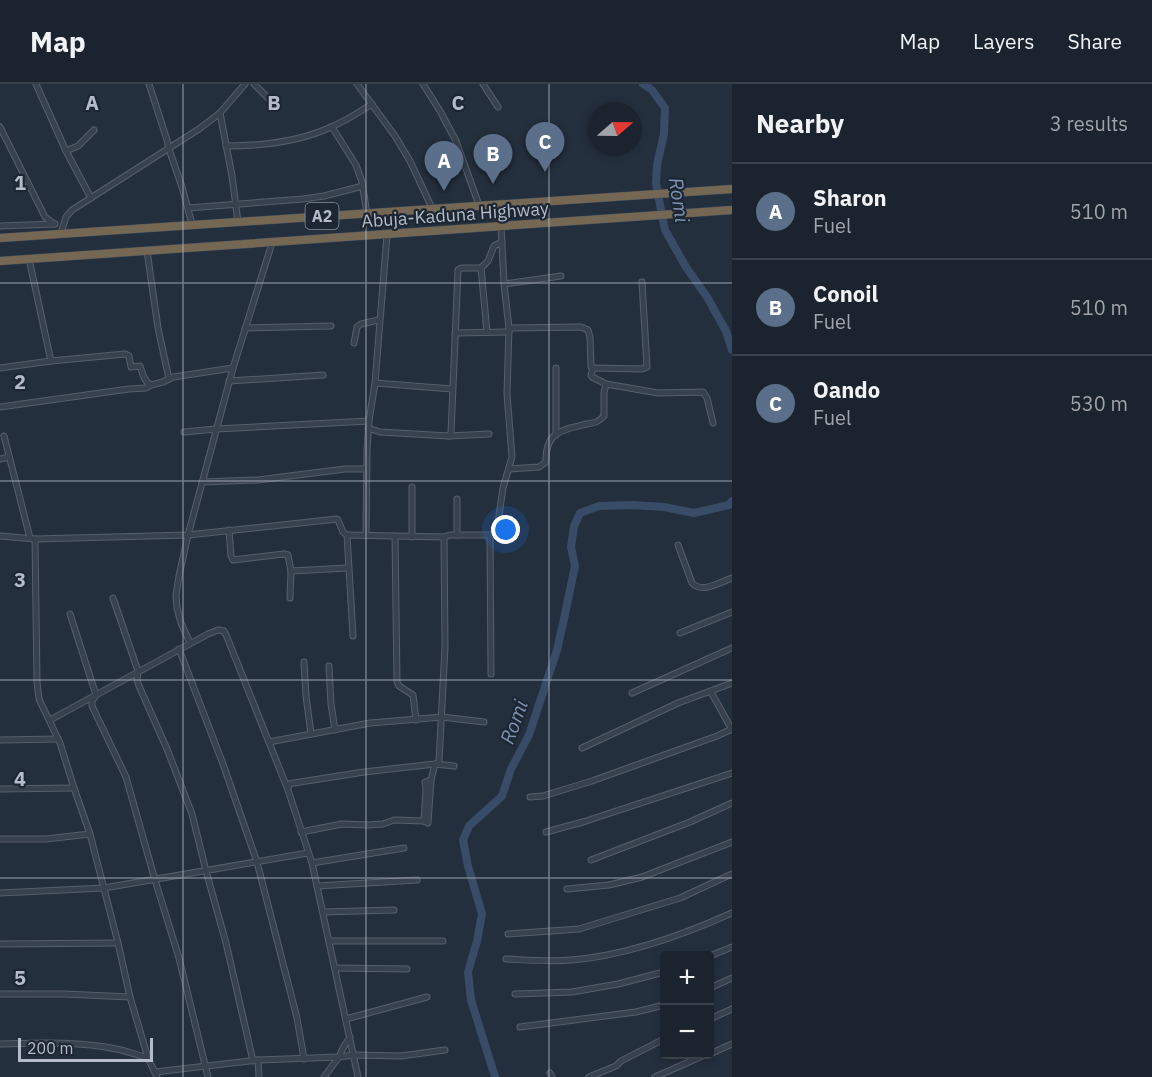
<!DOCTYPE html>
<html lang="en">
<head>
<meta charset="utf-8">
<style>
  :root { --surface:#1b232e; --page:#282f3a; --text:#f1f3f6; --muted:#a0a4aa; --line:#39404a; --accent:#8ab4f8 }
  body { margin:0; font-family:"IBM Plex Sans",sans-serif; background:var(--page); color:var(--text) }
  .controls { position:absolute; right:18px; bottom:18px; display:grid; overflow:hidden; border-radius:6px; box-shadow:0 3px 9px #0003 }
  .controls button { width:54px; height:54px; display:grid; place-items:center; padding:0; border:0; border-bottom:2px solid var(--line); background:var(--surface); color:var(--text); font:30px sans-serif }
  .compass { position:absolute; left:588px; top:18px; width:54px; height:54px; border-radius:50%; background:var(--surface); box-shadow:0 3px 9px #0003; rotate:70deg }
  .scale { position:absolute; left:18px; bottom:15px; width:135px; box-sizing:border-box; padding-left:6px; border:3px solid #b4bcc9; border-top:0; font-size:16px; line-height:21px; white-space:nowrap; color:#b4bcc9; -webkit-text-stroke:4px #1d2633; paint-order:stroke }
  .you { position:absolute; left:506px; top:446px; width:21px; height:21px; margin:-15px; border:4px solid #fff; border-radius:50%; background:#1a73e8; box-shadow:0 0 0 9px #1a73e833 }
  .badge { display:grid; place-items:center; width:39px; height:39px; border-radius:50%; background:var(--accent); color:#fff; font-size:20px; font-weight:700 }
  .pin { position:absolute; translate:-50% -50px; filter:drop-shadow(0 2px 3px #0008) }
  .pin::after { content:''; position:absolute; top:32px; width:21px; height:18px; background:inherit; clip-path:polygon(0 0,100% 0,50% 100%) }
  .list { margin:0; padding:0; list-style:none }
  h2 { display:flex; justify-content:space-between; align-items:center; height:78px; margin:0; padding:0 24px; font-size:26px }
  h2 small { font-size:20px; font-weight:400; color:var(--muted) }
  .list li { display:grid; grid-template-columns:39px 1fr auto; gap:18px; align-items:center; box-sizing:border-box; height:96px; padding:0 24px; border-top:2px solid var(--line) }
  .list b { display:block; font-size:22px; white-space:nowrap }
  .list p { margin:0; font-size:20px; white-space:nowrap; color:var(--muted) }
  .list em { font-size:20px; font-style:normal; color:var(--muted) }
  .map { position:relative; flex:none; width:732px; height:993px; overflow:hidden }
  header { display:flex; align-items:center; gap:36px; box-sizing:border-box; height:84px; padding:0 30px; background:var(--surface); border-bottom:2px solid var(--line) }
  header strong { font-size:28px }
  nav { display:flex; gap:33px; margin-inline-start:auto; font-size:21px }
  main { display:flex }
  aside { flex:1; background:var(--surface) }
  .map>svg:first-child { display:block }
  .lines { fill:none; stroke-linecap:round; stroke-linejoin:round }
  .river { stroke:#394c67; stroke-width:8 }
  .minor-casing { stroke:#565f6c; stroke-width:7 }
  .highway-casing { stroke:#434c59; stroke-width:9 }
  .minor { stroke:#38414e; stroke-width:5 }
  .highway { stroke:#746855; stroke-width:8 }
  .grid { fill:none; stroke:#b4bcc9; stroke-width:1.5; stroke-opacity:0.55 }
  .labels { text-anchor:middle; stroke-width:4.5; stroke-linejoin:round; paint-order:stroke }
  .shield { fill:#1d2633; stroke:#878f9c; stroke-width:1.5 }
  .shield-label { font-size:16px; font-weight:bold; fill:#b4bcc9 }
  .street-label { font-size:18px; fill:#b4bcc9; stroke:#1d2633 }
  .water-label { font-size:20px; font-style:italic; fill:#7c92b1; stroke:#1d2633 }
  .grid-label { font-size:20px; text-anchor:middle; font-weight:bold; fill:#b4bcc9; stroke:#1d2633; stroke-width:4.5; stroke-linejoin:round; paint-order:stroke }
</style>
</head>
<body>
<header>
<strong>Map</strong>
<nav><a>Map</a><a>Layers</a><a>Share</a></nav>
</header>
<main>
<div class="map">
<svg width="732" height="993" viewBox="0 0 732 993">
  <rect width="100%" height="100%" fill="#242f3e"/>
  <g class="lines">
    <g class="river">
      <path d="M643,0L652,6L665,24L664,50L657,81L656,100L665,146L686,183L707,213L726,247L732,266"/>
      <path d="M495,993L471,916L468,888L477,857L482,830L468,782L463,756L469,742L502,712L511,685L529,651L557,566L564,535L575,482L571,463L574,442L580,429L599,422L632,421L664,423L694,429L729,421L732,417"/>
    </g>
    <g class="minor-casing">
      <g id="minor">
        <path d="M36,0L66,67L91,114"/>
        <path d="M149,0L167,56L169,65L182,103L192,140"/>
        <path d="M254,0L269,15"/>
        <path d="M357,0L395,52L410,77L432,124"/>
        <path d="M423,0L440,27L456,57L479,121"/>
        <path d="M483,0L498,23"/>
        <path d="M220,29L232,92L238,138"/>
        <path d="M0,43L45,133L54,140"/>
        <path d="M332,43L356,81L362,98L367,130"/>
        <path d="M226,62C261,62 299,58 331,43C346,37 359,28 372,20"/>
        <path d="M66,67L78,62L94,46"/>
        <path d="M188,124L303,115L324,112L363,102"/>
        <path d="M0,142L55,140"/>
        <path d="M61,149L66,133L72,126L199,45L220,29L245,0"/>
        <path d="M147,167L158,244L169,295"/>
        <path d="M29,175L51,277"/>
        <path d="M481,184L487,248"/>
        <path d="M504,200L561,192"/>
        <path d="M245,244L331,242"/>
        <path d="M509,244L581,243L588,246L590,253L591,283L593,284L591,291L592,293L606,300L658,309L703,308L707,314L713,339"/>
        <path d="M455,249L509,248"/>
        <path d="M354,259L357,243L361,240L379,236"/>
        <path d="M0,284L51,277L125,270L129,272L131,283L140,282C142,288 144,298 151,301"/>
        <path d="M556,284V351"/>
        <path d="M593,284L642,285L647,283L642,198"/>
        <path d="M229,297L323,291"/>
        <path d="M375,299L452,305"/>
        <path d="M0,323L129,305L146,304L151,301L163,298L173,293L233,284"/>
        <path d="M368,344L380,348L449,352L451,349L458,186L461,184H481L488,177L494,162L502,158"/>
        <path d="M184,348L216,345L369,337"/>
        <path d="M4,352L30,454"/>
        <path d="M449,352L489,350"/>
        <path d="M0,375L9,373"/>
        <path d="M509,385L539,383L546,378C545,347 562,346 587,340C594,339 599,338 604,332V309L606,300"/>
        <path d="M202,398L258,396L345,385H367"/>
        <path d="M229,446L231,472L233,476L284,470L288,471L291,487L290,514"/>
        <path d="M347,451L444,453L450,451H490L495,449L497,445L503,404L512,373L507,310L509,244L504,200L501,142"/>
        <path d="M366,451L367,367L369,337L375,299L387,151"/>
        <path d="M457,451V415"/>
        <path d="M490,451L491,590"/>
        <path d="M0,452L35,455L188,451L337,435L338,436L343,448L347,451L353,552"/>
        <path d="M395,452L397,598L399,602L413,611L416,636"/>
        <path d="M412,453V403"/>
        <path d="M35,455L37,598L39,615L60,659L74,704L90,750L118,859L130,913L148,974L157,993"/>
        <path d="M678,461L692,499C702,510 720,498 732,494"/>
        <path d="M291,487L348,484"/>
        <path d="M113,514L138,587L137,596L139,602L167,665L192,730L206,787L226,859L253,977"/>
        <path d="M70,530L96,611L92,617V622L126,693L155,796L179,874L208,993"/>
        <path d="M680,549L732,528"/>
        <path d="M190,559L181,539L177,524L176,511L179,492L188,451L233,284L272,159"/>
        <path d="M179,565L223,680L257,778L297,934L304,975"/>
        <path d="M304,578L306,612L311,650"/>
        <path d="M329,582L331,620L335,646"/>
        <path d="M711,608L732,646"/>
        <path d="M632,609L732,564"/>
        <path d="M50,636L208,550L218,546L224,547L227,553L288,706L312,779L358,993"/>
        <path d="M0,656L58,655"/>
        <path d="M269,658L370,639L442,633L484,638"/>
        <path d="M582,664L678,619L732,599"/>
        <path d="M288,704L289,700L294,699L364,688L435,680L454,682"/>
        <path d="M0,705L74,704"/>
        <path d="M530,713L543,712L592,697L717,652L732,645"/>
        <path d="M424,737L426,704L425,698L431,696L435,680L438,679L439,677L445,563L444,453"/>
        <path d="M301,748L342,740L368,741L383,740L394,736L424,737L428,739L431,696"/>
        <path d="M546,748L583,738L732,689"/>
        <path d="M0,755H46L90,750"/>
        <path d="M591,776L690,738L732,719"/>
        <path d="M312,779L404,764"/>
        <path d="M317,802L417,796"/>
        <path d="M567,805L609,801L642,793L732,758"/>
        <path d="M0,809L104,804L308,769"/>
        <path d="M323,828L394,826"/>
        <path d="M508,850L579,845L680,814L732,790"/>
        <path d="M329,857H443"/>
        <path d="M0,860L118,859"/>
        <path d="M710,872L732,863"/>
        <path d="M506,875C527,876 550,878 571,876C625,872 683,851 732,829"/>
        <path d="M335,884L407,885"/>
        <path d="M710,904L732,894"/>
        <path d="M0,910H64L130,913"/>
        <path d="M515,910L572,908L618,900L664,888"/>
        <path d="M346,935L427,913"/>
        <path d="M710,935L732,925"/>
        <path d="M520,943L636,928L664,921"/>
        <path d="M0,960C38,959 78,957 116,965C127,967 137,971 148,974"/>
        <path d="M710,970L732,960"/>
        <path d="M258,976L259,993"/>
        <path d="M155,988L258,976L339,973L354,971L401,972L445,966"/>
        <path d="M550,989L552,993"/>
        <path d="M324,993L339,973L343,964L350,953"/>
        <path d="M589,993L616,982L621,977L664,955"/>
        <path d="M655,993L707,970"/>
      </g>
    </g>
    <g class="highway-casing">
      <g id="highway">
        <path d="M0,154L732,105"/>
        <path d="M0,177L732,126"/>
      </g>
    </g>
    <use href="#minor" class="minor"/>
    <use href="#highway" class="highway"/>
  </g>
  <path class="grid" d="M183,0V993M366,0V993M549,0V993M0,199H732M0,397H732M0,596H732M0,794H732"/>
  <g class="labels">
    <rect class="shield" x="305.5" y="119" width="33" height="26" rx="4.5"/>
    <g class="shield-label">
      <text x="322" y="138">A2</text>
    </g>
    <g class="street-label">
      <text transform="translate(455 131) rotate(-4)" y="6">Abuja-Kaduna Highway</text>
    </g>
    <g class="water-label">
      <text transform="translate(679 116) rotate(81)" y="7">Romi</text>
      <text transform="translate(514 638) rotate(-70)" y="7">Romi</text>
    </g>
  </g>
  <g class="grid-label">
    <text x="92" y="26">A</text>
    <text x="274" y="26">B</text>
    <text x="458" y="26">C</text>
    <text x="20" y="106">1</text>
    <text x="20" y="305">2</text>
    <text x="20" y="503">3</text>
    <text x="20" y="702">4</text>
    <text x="20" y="901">5</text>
  </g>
</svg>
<div class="controls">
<button>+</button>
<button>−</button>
</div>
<svg class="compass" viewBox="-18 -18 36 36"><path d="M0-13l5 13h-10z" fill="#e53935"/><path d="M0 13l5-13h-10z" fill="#a0a4aa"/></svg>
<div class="scale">200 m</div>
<div class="you"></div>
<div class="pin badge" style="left:444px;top:107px;background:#5c6f8a">A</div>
<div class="pin badge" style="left:493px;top:100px;background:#5c6f8a">B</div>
<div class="pin badge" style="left:545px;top:88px;background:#5c6f8a">C</div>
</div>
<aside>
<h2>Nearby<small>3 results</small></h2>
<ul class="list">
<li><span class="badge" style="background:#5c6f8a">A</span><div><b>Sharon</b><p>Fuel</p></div><em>510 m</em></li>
<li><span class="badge" style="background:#5c6f8a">B</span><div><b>Conoil</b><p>Fuel</p></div><em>510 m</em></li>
<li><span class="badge" style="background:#5c6f8a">C</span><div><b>Oando</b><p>Fuel</p></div><em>530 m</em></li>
</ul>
</aside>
</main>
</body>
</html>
